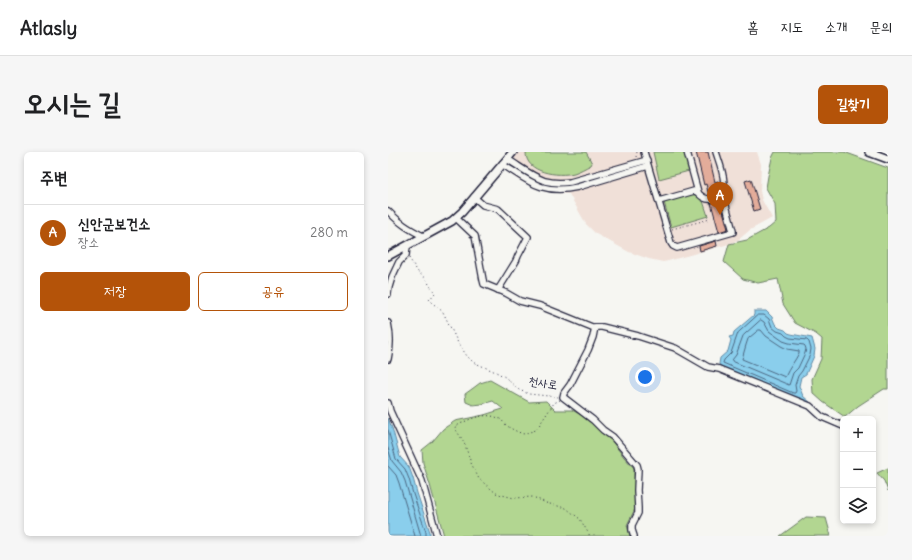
<!DOCTYPE html>
<html lang="ko">
<head>
<meta charset="utf-8">
<style>
  :root { --surface:#fff; --page:#f6f6f6; --text:#202124; --muted:#757577; --line:#e0e0e0; --accent:#b45309 }
  body { margin:0; font-family:Delius,"Poor Story",sans-serif; background:var(--page); color:var(--text) }
  .controls { position:absolute; right:12px; bottom:12px; display:grid; overflow:hidden; border-radius:6px; box-shadow:0 2px 6px #0003 }
  .controls button { width:36px; height:36px; display:grid; place-items:center; padding:0; border:0; border-bottom:1px solid var(--line); background:var(--surface); color:var(--text); font:20px sans-serif }
  .you { position:absolute; left:257px; top:225px; width:14px; height:14px; margin:-10px; border:3px solid #fff; border-radius:50%; background:#1a73e8; box-shadow:0 0 0 6px #1a73e833 }
  .badge { display:grid; place-items:center; width:26px; height:26px; border-radius:50%; background:var(--accent); color:#fff; font-size:13px; font-weight:700 }
  .pin { position:absolute; translate:-50% -33px; filter:drop-shadow(0 1px 2px #0008) }
  .pin::after { content:''; position:absolute; top:21px; width:14px; height:12px; background:inherit; clip-path:polygon(0 0,100% 0,50% 100%) }
  .list { margin:0; padding:0; list-style:none }
  h2 { display:flex; justify-content:space-between; align-items:center; height:52px; margin:0; padding:0 16px; font-size:17px }
  h2 small { font-size:13px; font-weight:400; color:var(--muted) }
  .list li { display:grid; grid-template-columns:26px 1fr auto; gap:12px; align-items:center; box-sizing:border-box; height:56px; padding:0 16px; border-top:1px solid var(--line) }
  .list b { display:block; font-size:15px; white-space:nowrap }
  .list p { margin:0; font-size:13px; white-space:nowrap; color:var(--muted) }
  .list em { font-size:13px; font-style:normal; color:var(--muted) }
  .actions { display:flex; gap:8px; padding:12px 16px }
  .actions a { flex:1; padding:9px 0; border:1px solid var(--accent); border-radius:6px; text-align:center; font-size:14px; color:var(--accent) }
  .actions .main { background:var(--accent); color:#fff }
  .icon { flex:none; width:22px; height:22px; fill:none; stroke:currentColor; stroke-width:2; stroke-linecap:round; stroke-linejoin:round }
  .map { position:relative; flex:none; width:500px; height:384px; overflow:hidden; border-radius:6px }
  header { display:flex; align-items:center; gap:24px; box-sizing:border-box; height:56px; padding:0 20px; background:var(--surface); border-bottom:1px solid var(--line) }
  header strong { font-size:19px }
  nav { display:flex; gap:22px; margin-inline-start:auto; font-size:14px }
  .intro { display:flex; align-items:center; justify-content:space-between; box-sizing:border-box; height:96px; padding:0 24px }
  h1 { margin:0; font-size:28px }
  .button { padding:10px 18px; border-radius:6px; background:var(--accent); color:#fff; font-size:14px; font-weight:700 }
  main { display:flex; gap:24px; padding:0 24px }
  aside { flex:1; background:var(--surface); border-radius:6px; box-shadow:0 2px 6px #0003 }
  .map>svg:first-child { display:block }
  .built { fill:#f0e0d8 }
  .green { fill:#b2d691; stroke:#6a7c66 }
  .water { fill:#8aceec; stroke:#6089a5 }
  .lines { fill:none; stroke-linecap:round; stroke-linejoin:round }
  .shore { stroke:#4c6782; stroke-width:1 }
  .building { fill:#e3ac9a; stroke:#22223b }
  .minor-casing { stroke:#22223b; stroke-width:8 }
  .major-casing { stroke:#22223b; stroke-width:10 }
  .path { stroke:#22223b; stroke-width:1; stroke-dasharray:1 3; stroke-linecap:butt }
  .minor { stroke:#f6f6f2; stroke-width:5.5 }
  .major { stroke:#f6f6f2; stroke-width:7 }
  .labels { text-anchor:middle; stroke-width:4; stroke-linejoin:round; paint-order:stroke }
  .street-label { font-size:12px; fill:#22223b; stroke:#f6f6f2 }
</style>
</head>
<body>
<header>
<strong>Atlasly</strong>
<nav><a>홈</a><a>지도</a><a>소개</a><a>문의</a></nav>
</header>
<div class="intro"><h1>오시는 길</h1><a class="button">길찾기</a></div>
<main>
<aside>
<h2>주변<small></small></h2>
<ul class="list">
<li><span class="badge">A</span><div><b>신안군보건소</b><p>장소</p></div><em>280 m</em></li>
</ul>
<div class="actions"><a class="main">저장</a><a>공유</a></div>
</aside>
<div class="map">
<svg width="500" height="384" viewBox="0 0 500 384">
  <rect width="100%" height="100%" fill="#f6f6f2"/>
  <filter id="ink" filterUnits="userSpaceOnUse"><feTurbulence type="fractalNoise" baseFrequency=".025" numOctaves="2"/><feDisplacementMap in="SourceGraphic" scale="8" xChannelSelector="R" yChannelSelector="G"/><feConvolveMatrix kernelMatrix="1 2 1 2 8 2 1 2 1" color-interpolation-filters="sRGB"/></filter>
  <g filter="url(#ink)">
    <path class="built" d="M128,0H369L373,12L372,39L374,48L384,66L362,78L350,88L341,92L280,109L275,110L261,107L241,100L208,82L198,72L181,42L159,40L149,37L129,27L114,16Z"/>
    <g class="green">
      <path d="M138,0H198L204,11L203,13C197,16 192,19 186,21C170,25 137,21 138,0Z"/>
      <path d="M265,0H296L301,19L271,27Z"/>
      <path d="M387,0H456L500,16V237H496L470,254L457,265L435,250L425,241L424,227L433,207L434,187L428,182L407,171L395,152L390,127L370,131L355,127L336,110L341,92L359,88L381,76L388,70L387,52L378,36L380,24L384,6Z"/>
      <path d="M307,41L315,49L320,64L283,75L276,50Z"/>
      <path d="M102,228L141,250L158,249L167,258H184L195,264L223,288L236,305L246,316L247,357L239,373L242,384H56L42,333L35,311L34,298L44,290L55,277L67,269L96,263L115,257L105,249L94,252L85,253L78,250L77,242L84,237L92,231Z"/>
      <path d="M500,316V339L496,329L489,321Z"/>
      <path d="M418,365L438,366L443,384H392Z"/>
    </g>
    <g class="water">
      <path d="M366,159H378L384,165L387,172L391,176L397,178L400,181L403,182L424,186L427,197L426,204L418,222L413,225L411,234L415,244L423,251L415,249L333,215L331,212L332,206L340,199L343,188L341,185L345,184L346,180L366,163Z"/>
      <path d="M0,266L5,279L12,305L21,315L25,326L29,341L42,380V384H0Z"/>
    </g>
    <g class="lines">
      <g class="shore">
        <path d="M370,163H376L381,167L384,175L389,179L395,181L398,184L402,186L419,188L421,190L423,197L422,203L414,219L410,224L407,233L408,239L407,241H405L335,211L336,208L343,201L350,181Z"/>
        <path d="M373,168L376,170L381,179L395,189L401,191L416,193L417,194L418,197L417,201L410,216L405,221L401,233L344,209V208L348,203L355,184Z"/>
        <path d="M371,178H373L378,184L393,194L399,197L411,199V201C407,209 401,216 397,225L354,207L358,193L360,187Z"/>
        <path d="M0,278L8,307L17,317L21,327L25,342L38,380V384"/>
        <path d="M0,296L4,309L13,320L17,329L33,384"/>
        <path d="M0,314L8,323L11,331L27,384"/>
      </g>
    </g>
    <g class="building">
      <path d="M308,0H320L327,30L330,29L331,34L330,37L320,40L318,32L316,33Z"/>
      <path d="M363,27L372,57L366,59L357,29Z"/>
      <path d="M332,48L340,77L331,80L323,51Z"/>
      <path d="M328,89L329,94L312,99L311,94Z"/>
    </g>
    <g class="lines">
      <g class="minor-casing">
        <g id="minor">
          <path d="M256,0L283,91L285,94L289,96L345,80V79L334,39"/>
          <path d="M299,0L310,40"/>
          <path d="M119,7C131,14 143,24 157,29C165,31 174,31 182,30L259,8"/>
          <path d="M114,12C142,30 155,43 190,35L260,14"/>
          <path d="M86,45L95,53L110,57L140,85L130,104L128,109L110,138"/>
          <path d="M271,49L306,39L309,40C314,45 317,48 325,47C345,42 332,13 328,0"/>
          <path d="M0,59C12,71 19,76 35,84"/>
          <path d="M68,66L87,84L95,128L96,132L118,141L132,149L152,154L204,175H214L250,184L287,196L320,215L331,217L422,254L434,265L455,274"/>
          <path d="M0,142L1,135L4,125L11,110L18,103L19,94"/>
          <path d="M0,171C3,184 3,194 0,207"/>
          <path d="M207,175L205,185L200,198L182,233L176,241L175,245L205,268L215,278L225,285L249,313L250,317L249,338L250,356V361L244,373V378L246,384"/>
          <path d="M0,251L2,259L34,329L49,384"/>
        </g>
      </g>
      <g class="major-casing">
        <g id="major">
          <path d="M481,0L500,7"/>
          <path d="M0,104L64,69L74,60L125,0"/>
        </g>
      </g>
      <g class="path">
        <path d="M248,5L249,0"/>
        <path d="M284,77L322,67"/>
        <path d="M21,106L30,120L37,126L47,141L41,148L55,160L70,191L79,204L85,210L110,221L117,225L131,238L141,242L170,245"/>
        <path d="M172,248L166,251L148,278L135,282C130,280 125,278 121,275C117,273 115,269 112,267C98,259 80,267 67,275L68,278L76,290L83,311L91,327L108,341L114,343L126,346L145,345L158,351L178,356L192,367L202,384"/>
      </g>
      <use href="#minor" class="minor"/>
      <use href="#major" class="major"/>
    </g>
  </g>
  <g class="labels">
    <g class="street-label">
      <text transform="translate(155 231) rotate(9)" y="4">천사로</text>
    </g>
  </g>
</svg>
<div class="controls">
<button>+</button>
<button>−</button>
<button><svg class="icon" aria-label="layers" viewBox="0 0 24 24"><path d="M12 4l9 5-9 5-9-5zM3 14l9 5 9-5"/></svg></button>
</div>
<div class="you"></div>
<div class="pin badge" style="left:332px;top:63px">A</div>
</div>
</main>
</body>
</html>
